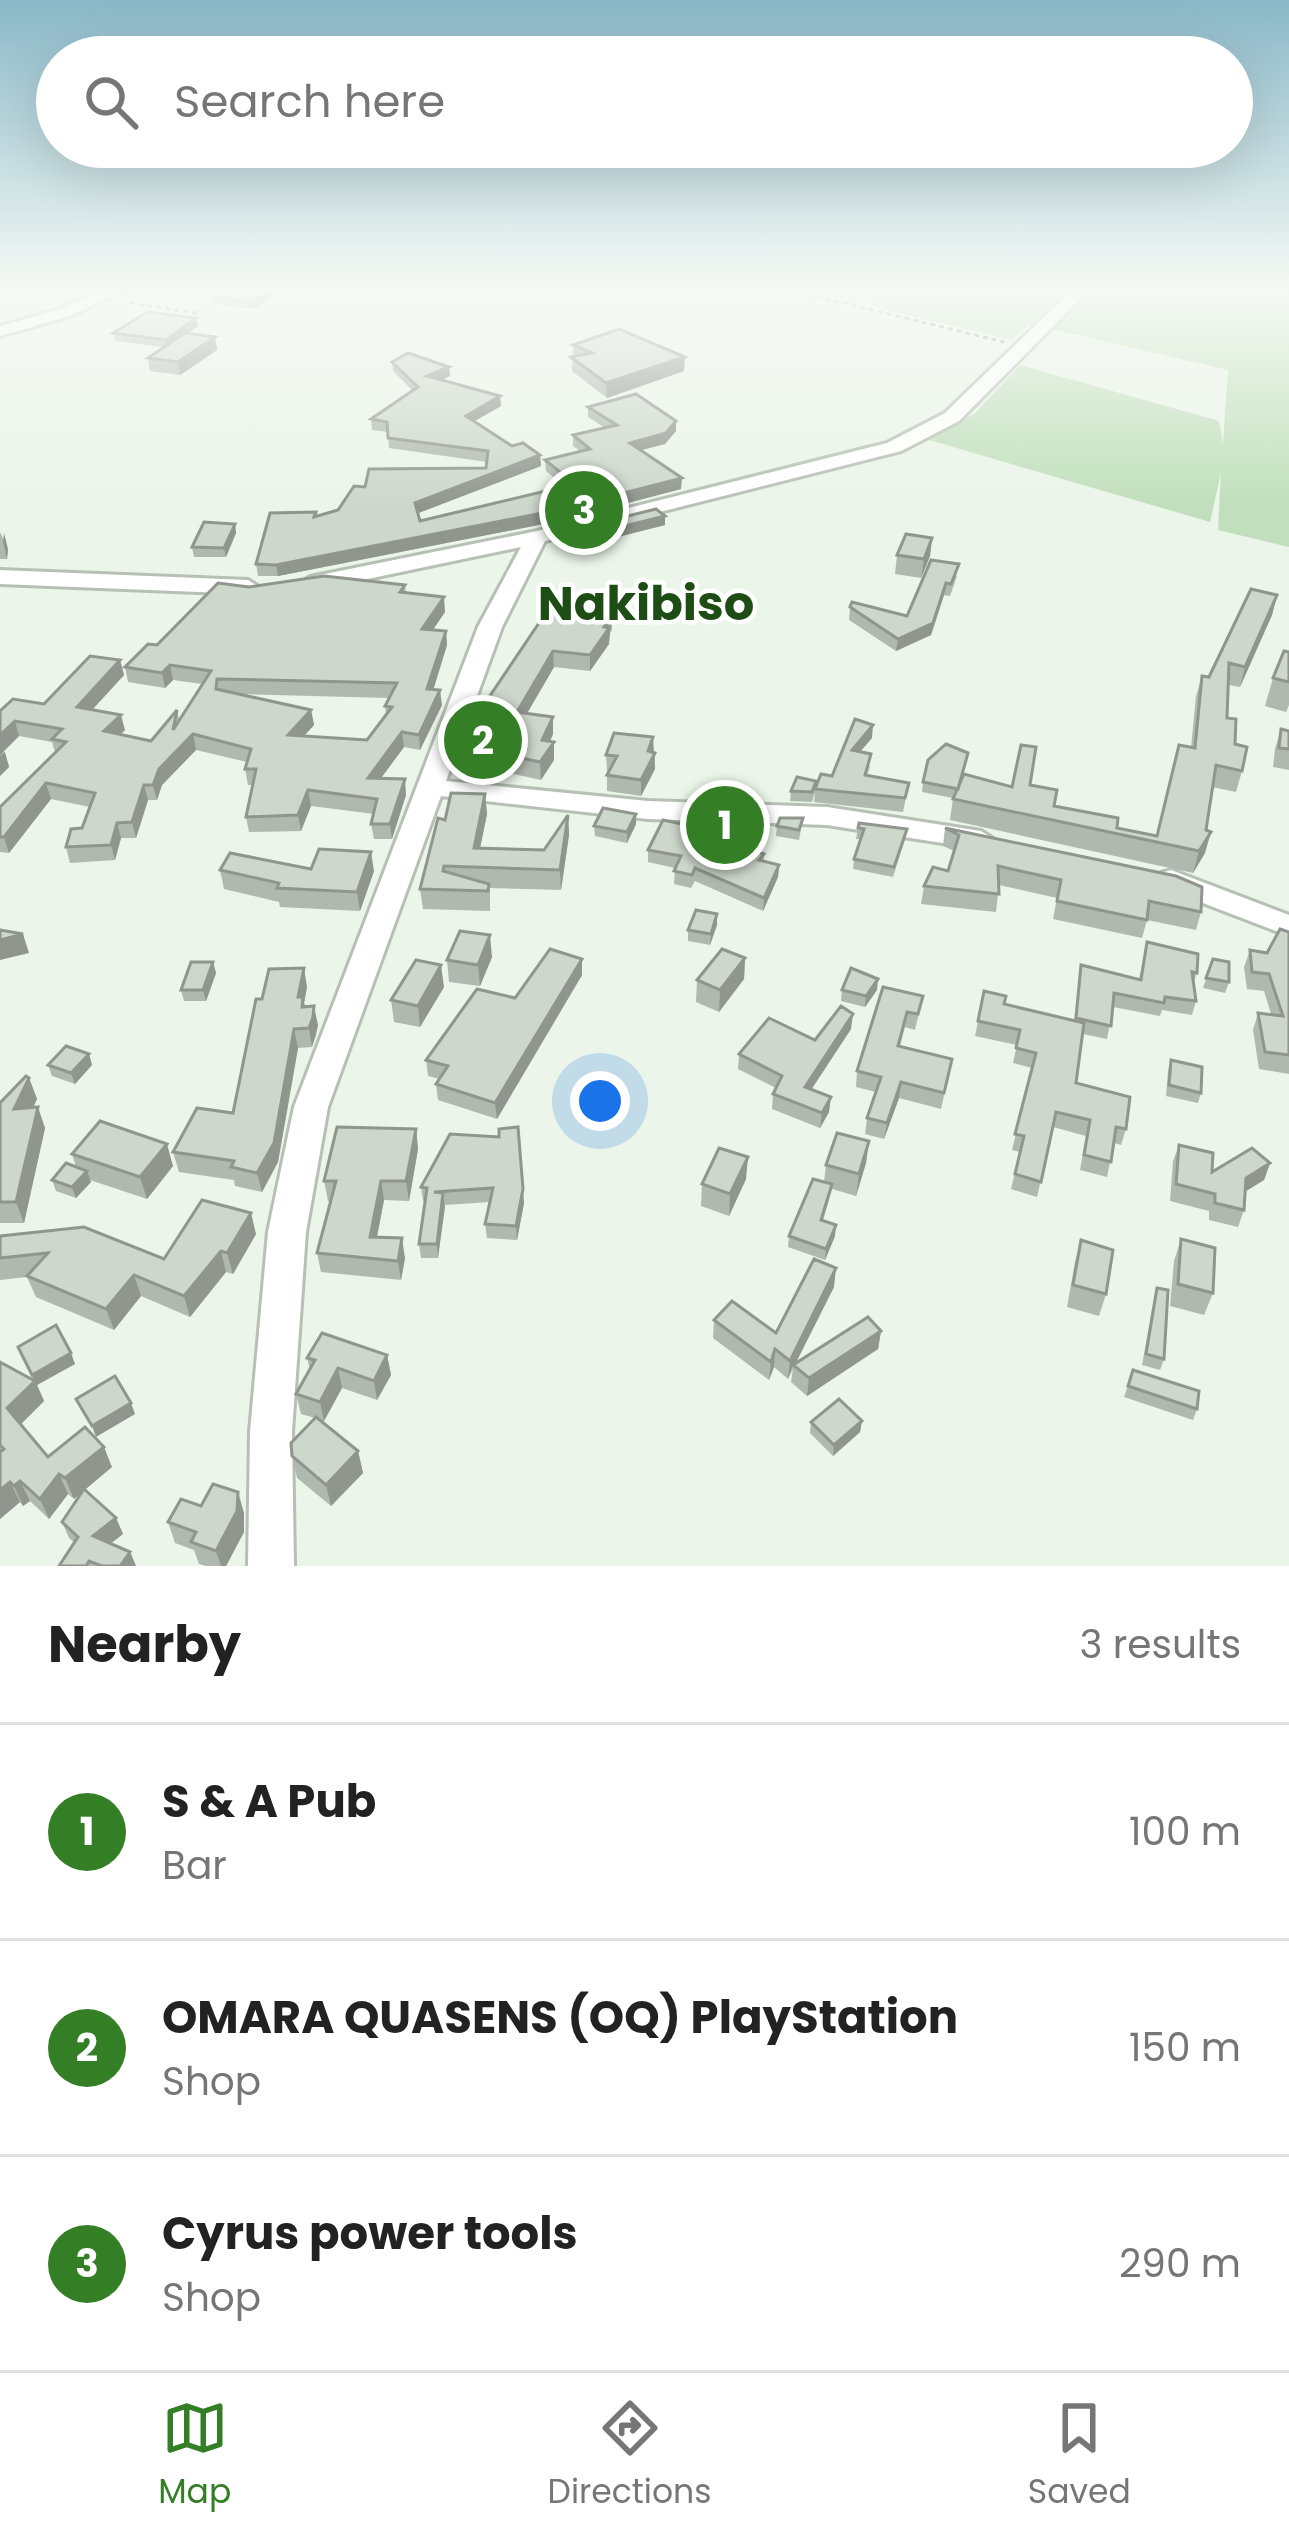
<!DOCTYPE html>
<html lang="en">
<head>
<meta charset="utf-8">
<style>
  :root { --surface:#fff; --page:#f2f2f2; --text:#222; --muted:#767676; --line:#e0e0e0; --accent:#347e26 }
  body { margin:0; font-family:Poppins,sans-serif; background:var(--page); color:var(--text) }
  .you { position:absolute; left:600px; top:1101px; width:42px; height:42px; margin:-30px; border:9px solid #fff; border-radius:50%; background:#1a73e8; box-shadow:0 0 0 18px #1a73e833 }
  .badge { display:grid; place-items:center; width:78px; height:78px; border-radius:50%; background:var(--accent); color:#fff; font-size:39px; font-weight:700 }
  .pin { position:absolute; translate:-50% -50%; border:6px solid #fff; box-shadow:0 3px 12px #0006 }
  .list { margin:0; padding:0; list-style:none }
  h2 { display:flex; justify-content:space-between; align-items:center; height:156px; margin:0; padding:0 48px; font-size:51px }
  h2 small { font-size:39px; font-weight:400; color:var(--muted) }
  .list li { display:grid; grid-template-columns:78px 1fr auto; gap:36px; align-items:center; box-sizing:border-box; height:216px; padding:0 48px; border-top:3px solid var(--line) }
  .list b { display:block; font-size:45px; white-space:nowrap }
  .list p { margin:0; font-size:39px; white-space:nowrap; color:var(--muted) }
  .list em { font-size:39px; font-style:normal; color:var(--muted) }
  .icon { flex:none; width:66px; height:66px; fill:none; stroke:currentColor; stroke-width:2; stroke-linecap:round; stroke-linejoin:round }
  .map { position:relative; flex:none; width:1289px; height:1566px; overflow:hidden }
  .search { position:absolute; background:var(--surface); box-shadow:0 12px 48px #0002; left:36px; right:36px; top:36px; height:132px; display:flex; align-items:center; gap:30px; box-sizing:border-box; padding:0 42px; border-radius:66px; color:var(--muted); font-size:45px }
  .sheet { height:804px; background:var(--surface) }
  nav { display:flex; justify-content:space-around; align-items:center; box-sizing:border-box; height:168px; border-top:3px solid var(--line); background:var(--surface); font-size:33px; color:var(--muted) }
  nav a { display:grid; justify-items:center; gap:6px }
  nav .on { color:var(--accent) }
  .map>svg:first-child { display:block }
  .green { fill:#c1dfbc }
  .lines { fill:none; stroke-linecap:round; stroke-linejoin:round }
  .minor-casing { stroke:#b6c0b4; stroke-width:6 }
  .path { stroke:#8a9188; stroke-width:3; stroke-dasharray:4.5 4.5; stroke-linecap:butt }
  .minor { fill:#fff; fill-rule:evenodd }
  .wall { fill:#b0b9af; fill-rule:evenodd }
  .shaded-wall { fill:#90968e }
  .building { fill:#cdd7cb; stroke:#90968e; stroke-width:3; fill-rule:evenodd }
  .labels { text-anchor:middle; stroke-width:9; stroke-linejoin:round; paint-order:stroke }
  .quarter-label { font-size:48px; font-weight:bold; fill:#1d4c14; stroke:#fff }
</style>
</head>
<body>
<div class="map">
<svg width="1289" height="1566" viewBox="0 0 1289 1566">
  <rect width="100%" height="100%" fill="#ebf5e9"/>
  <path class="green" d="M874,288H1289V547L1218,530L1221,473L1210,522L929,440L975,413L1020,365L1219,421L1223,444L1228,370L1030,324L1011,340L871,306L885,292Z"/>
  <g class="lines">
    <g class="minor-casing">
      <g id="minor">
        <path d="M108,288H129L70,316L0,336V326L58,310Z"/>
        <path d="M1074,288H1091L959,421L901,451L545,541L502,627L446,781L648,801L827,807L981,831L995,840L981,849L827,825L648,819L441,796L328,1107L306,1232L292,1432L294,1566H248L250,1432L268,1232L294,1107L478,627L521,547L310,591L299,584L310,577L537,531L887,443L945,413Z"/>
        <path d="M0,570L248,580L259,587L248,594L0,584Z"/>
        <path d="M1171,870L1289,915V936L1161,887L1156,880L1161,873Z"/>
      </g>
    </g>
    <g class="path">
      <path d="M782,288L1004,342"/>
      <path d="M130,303L197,313L194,321"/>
    </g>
    <use href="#minor" class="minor"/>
  </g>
  <g class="wall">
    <path d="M186,288H276V294L253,309L215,304L214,296L217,294Z"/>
    <path d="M198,326L187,334L217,350L180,375L150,371L148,358L164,347L115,341L113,333Z"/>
    <path d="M573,345L684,371L607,398L572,371Z"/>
    <path d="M392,362L449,367L450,376L441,380L500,396L501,406L474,421L512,446L540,455L541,466L418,513L420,521L565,487L546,471L545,460L580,451L573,446V435L605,428L588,417V407L676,431L665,444L641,450L681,489L559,521L278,576H258L256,564L317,516L338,510L365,487L486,468L487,462L389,448L388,432L372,430L371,419L413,391L393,371Z"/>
    <path d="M665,516V525L602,541L592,534L591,525Z"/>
    <path d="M235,524L236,533L226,557H194L192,547Z"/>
    <path d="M0,532L8,549L7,559H0Z"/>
    <path d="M932,538L930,556L921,578L895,574L897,555Z"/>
    <path d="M931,560L957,576L950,596L944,595L931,635L896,651L849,620L850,607L907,616Z"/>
    <path d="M405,585L406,593L445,612L433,630L446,631L447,645L433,689L442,705L420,750L404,747L381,778L406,795L392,839H374L371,824L374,814L311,806L301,831L249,832L246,817L252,785H248L245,769L247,762L196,750L162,785L157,800H148L136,838H121L115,860L70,863L66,847L82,828L90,807L51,799L9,853L0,852V807L55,752L52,742L19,736L4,751L9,767L0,776V711L44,704L120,660L124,675L92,710L125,730L120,735L151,741L177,710L179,719L202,684L173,680L165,688L128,682L125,667L249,587ZM238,694L389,698L385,706L386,714L367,740L304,736L314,725L311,710Z"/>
    <path d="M1277,595L1272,615L1240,687L1229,685L1227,718L1242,771L1236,792L1212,787L1206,830L1205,853L1193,873L950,820L953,798L922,792L923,782L968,753L961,781L1012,787L1030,785L1054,806L1117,828L1157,836L1191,748L1196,696L1202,676L1209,677Z"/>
    <path d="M551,605L612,614V630L609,634V644L590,671L554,667L527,713L553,717V734L550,742H554V760L541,780L500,771L499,753L501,750L470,745L469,727Z"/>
    <path d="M1289,652V705L1286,712L1265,706L1273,678Z"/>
    <path d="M1281,729L1289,731V770L1273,767L1275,749Z"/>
    <path d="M872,738L860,752L870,767L867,775L909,783L903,812L814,802L815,792L812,802L790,801L791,791L816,788L832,776Z"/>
    <path d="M655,753V769L641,796L607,791V775L609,771H607L606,755Z"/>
    <path d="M485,794L487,814L480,848L544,850L568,815L569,835L561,890L490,888V911L423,909L420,889L445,820Z"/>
    <path d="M803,818L799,840L776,836L777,826Z"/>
    <path d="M636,824L627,843L595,836L594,826Z"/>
    <path d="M858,828L907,829L905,839L893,877L853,869L854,859L860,839H856Z"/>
    <path d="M945,828L1201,912L1196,930L1147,920L1142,938L1053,919L1057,898L999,885L996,912L921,904L924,886L948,871L954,851L943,846Z"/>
    <path d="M716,835L764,854V861L779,865L778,877L763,911L695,881L691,888L674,884L675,868L648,862V850Z"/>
    <path d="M311,869L374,871L360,911L280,907L279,902L224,889L220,870Z"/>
    <path d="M717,925L710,945L688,941V930Z"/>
    <path d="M1289,932V1074L1259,1069L1253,1030L1258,1013L1271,1014L1264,991L1247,989L1244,967L1250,950L1267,953Z"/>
    <path d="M1147,942L1197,973L1193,984L1196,1001L1192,1015L1162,1010L1160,1016L1113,1007L1107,1039L1083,1034L1076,1083L1126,1129L1121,1145L1114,1143L1107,1177L1080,1170L1086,1136L1053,1127L1037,1197L1011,1189L1020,1152L1012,1150L1032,1068L1013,1063L1017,1045L975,1036L984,991L1004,1004L1074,1021L1081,965L1139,979Z"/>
    <path d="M492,957L480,986L449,982L447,960Z"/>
    <path d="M745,958L744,979L719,1012L696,1002L697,980Z"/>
    <path d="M1213,959L1229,982L1225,993L1203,988Z"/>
    <path d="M213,962L216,973L206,1001H184L181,990Z"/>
    <path d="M582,975L497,1119L438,1100L436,1084L440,1079L428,1076L426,1060L515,998Z"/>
    <path d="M307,987L304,1003L318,1025L316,1036L312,1047L298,1048L278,1162L262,1192L235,1186L234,1180L179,1172L173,1152L233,1113L262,999Z"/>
    <path d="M444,987L420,1027L394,1022L391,1000Z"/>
    <path d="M883,987L923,996L915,1030L905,1027L900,1046L952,1059L941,1109L899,1098L884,1139L865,1134L867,1118L876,1092L856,1087L857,1071Z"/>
    <path d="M842,990H877L865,1007L841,1001Z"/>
    <path d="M851,1029L811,1090L829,1112L820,1128L772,1109L773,1094L776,1088L738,1069L739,1054L815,1040Z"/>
    <path d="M89,1054L92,1065L75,1084L52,1076L48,1065Z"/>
    <path d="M1171,1060L1201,1093L1198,1103L1166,1096L1168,1071Z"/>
    <path d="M29,1078L37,1099L33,1108L45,1128L24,1223H0V1103Z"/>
    <path d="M416,1129L418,1149L409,1201L384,1200L377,1237L405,1258L401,1280L321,1272L317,1253L331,1201H328L324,1181Z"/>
    <path d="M450,1134L524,1203L517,1240L487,1238L485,1224L490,1202L444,1205L438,1258H421L419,1244L425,1201H423L421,1187Z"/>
    <path d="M869,1141L866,1163L856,1196L832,1189L823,1221L835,1236L825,1260L788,1247L789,1236L824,1182L826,1165Z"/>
    <path d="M1179,1145L1212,1172L1270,1163L1264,1180L1245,1192L1244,1210L1238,1227L1209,1220V1211L1170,1201L1173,1161Z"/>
    <path d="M72,1154L173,1166L147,1199L90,1180L91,1182L76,1198L56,1191L52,1180L76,1167Z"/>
    <path d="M746,1179L729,1216L701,1206L702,1184Z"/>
    <path d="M256,1234L233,1274L226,1272L190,1317L141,1296L114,1330L36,1297L27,1277L0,1280V1236L164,1259Z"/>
    <path d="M1181,1239L1213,1293L1204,1315L1170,1306L1174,1261Z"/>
    <path d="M1081,1240L1106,1294L1099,1316L1067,1307L1075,1262Z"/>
    <path d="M834,1287L796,1363L881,1331L878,1349L807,1396L791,1382L793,1369L788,1379L774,1367L769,1380L713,1338L714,1320L776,1333Z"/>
    <path d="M1157,1288L1164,1359L1160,1370L1142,1365L1154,1299Z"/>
    <path d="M18,1347L75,1364L37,1385L44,1401L20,1425L48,1457L112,1467L85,1489L116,1518L123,1534L110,1543L130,1552L136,1566H59L75,1543L69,1538L62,1522L82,1492L74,1499L68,1494L49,1519L30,1501L23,1506L20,1502L0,1519V1362L33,1380Z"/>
    <path d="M387,1355L391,1375L377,1400L342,1388L324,1421L319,1420L358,1451L363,1473L331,1506L297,1478L292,1456L315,1418L301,1414L296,1394L310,1370L307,1358Z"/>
    <path d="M1133,1370L1197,1409L1193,1420L1124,1397Z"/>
    <path d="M862,1421L860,1432L833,1456L810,1433L811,1422Z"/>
    <path d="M201,1506L244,1513V1532L226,1566H206L199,1564L194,1550L175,1543L168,1522Z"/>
  </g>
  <g class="shaded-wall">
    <path d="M273,288H276V294L253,309L251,302Z"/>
    <path d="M196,318L198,326L167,348L166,340Z"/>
    <path d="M215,337L217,350L180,375L178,362Z"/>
    <path d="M685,357L684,371L607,398L606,383Z"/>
    <path d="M449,367L450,376L428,386L427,376Z"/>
    <path d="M500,396L501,406L466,426V416Z"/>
    <path d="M676,421V431L665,444L630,453V443Z"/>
    <path d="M540,455L541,466L416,514L415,503Z"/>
    <path d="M682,478L681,489L559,521L278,576L276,565Z"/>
    <path d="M665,516V525L602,541L601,532Z"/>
    <path d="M235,524L236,533L226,557L224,548Z"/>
    <path d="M4,533L8,549L7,559L3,542Z"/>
    <path d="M932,538L930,556L921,578L924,559Z"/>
    <path d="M946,583L944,595L931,635L896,651L898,639Z"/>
    <path d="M1277,595L1272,615L1240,687L1245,667Z"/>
    <path d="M444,597L445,612L423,644L422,629Z"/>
    <path d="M612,614L609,644L590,671V655Z"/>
    <path d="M446,631L447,645L429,704L427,689Z"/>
    <path d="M553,651L554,667L518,729L517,712Z"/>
    <path d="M120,660L124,675L81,722L77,707Z"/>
    <path d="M170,665L173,680L165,688L162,673Z"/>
    <path d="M440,690L442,705L420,750L419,735Z"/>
    <path d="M311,710L314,725L291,750L288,735Z"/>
    <path d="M121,715L125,730L108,747L104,731Z"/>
    <path d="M553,717V734L543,757L542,740Z"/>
    <path d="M15,721L19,736L0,755V735Z"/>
    <path d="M873,725L872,738L850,763L852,750Z"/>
    <path d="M402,732L404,747L370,793L368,778Z"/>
    <path d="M193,734L196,750L162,785L157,800L153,785L159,769Z"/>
    <path d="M653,737L655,769L641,796V780Z"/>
    <path d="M554,742V760L541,780L540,762Z"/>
    <path d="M5,752L9,767L0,776V756Z"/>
    <path d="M405,779L406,795L392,839L390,824Z"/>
    <path d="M46,783L51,799L9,853L4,837Z"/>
    <path d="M144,785L148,800L136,838L132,822Z"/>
    <path d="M308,790L311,806L301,831L298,815Z"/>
    <path d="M485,794L487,814L476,868L474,848Z"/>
    <path d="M636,814V824L627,843V832Z"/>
    <path d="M568,815L569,835L561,890L560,870Z"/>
    <path d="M117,823L121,838L115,860L111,845Z"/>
    <path d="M1211,832L1205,853L1193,873L1199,851Z"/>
    <path d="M371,852L374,871L360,911L357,892Z"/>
    <path d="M779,865L778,877L763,911L764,898Z"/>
    <path d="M717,914V925L710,945L711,934Z"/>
    <path d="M23,934L29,953L0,960V940Z"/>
    <path d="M490,935L492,957L480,986L478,965Z"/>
    <path d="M745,958L744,979L719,1012L720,990Z"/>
    <path d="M582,959V975L497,1119L495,1103Z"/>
    <path d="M213,962L216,973L206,1001L203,990Z"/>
    <path d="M441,965L444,987L420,1027L418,1006Z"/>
    <path d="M304,968L307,987L304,1003L306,1016L298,997Z"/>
    <path d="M878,979L877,990L865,1007L866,996Z"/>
    <path d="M314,1006L318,1025L312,1047L309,1028Z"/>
    <path d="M853,1014L851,1029L803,1102L805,1087Z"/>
    <path d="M294,1029L298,1048L278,1162L262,1192L257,1173Z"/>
    <path d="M89,1054L92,1065L75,1084L71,1073Z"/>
    <path d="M29,1078L37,1099L22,1130L14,1109Z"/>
    <path d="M901,1082L899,1098L884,1139L887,1123Z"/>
    <path d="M831,1097L829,1112L820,1128L822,1113Z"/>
    <path d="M38,1107L45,1128L24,1223L16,1202Z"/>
    <path d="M416,1129L418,1149L409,1201L406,1181Z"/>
    <path d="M869,1141L866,1163L856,1196L859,1174Z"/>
    <path d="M167,1144L173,1166L147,1199L140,1177Z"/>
    <path d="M748,1157L746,1179L729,1216L730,1194Z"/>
    <path d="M1270,1163L1264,1180L1239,1195L1246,1178Z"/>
    <path d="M87,1171L91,1182L76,1198L72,1187Z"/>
    <path d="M381,1181L384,1200L373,1257L370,1237Z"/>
    <path d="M523,1189L524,1203L517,1240L516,1226Z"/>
    <path d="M443,1193L445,1207L438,1258L437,1244Z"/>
    <path d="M251,1213L256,1234L233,1274L227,1253Z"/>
    <path d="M836,1225L835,1236L825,1260L826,1249Z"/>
    <path d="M402,1238L405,1258L401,1280L398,1261Z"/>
    <path d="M221,1251L226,1272L190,1317L184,1296Z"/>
    <path d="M836,1268L834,1287L794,1366L793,1365L788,1379L790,1361Z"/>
    <path d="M134,1275L141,1296L114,1330L106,1309Z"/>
    <path d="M881,1331L878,1349L807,1396L809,1378Z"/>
    <path d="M775,1349L774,1367L769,1380L771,1362Z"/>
    <path d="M71,1353L75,1364L37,1385L44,1401L16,1429L7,1408L35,1381L32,1375Z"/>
    <path d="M387,1355L391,1375L377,1400L374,1381Z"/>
    <path d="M338,1368L342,1388L324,1421L320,1402Z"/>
    <path d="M131,1403L135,1414L96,1437L92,1426Z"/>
    <path d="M862,1421L860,1432L833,1456L834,1445Z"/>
    <path d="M104,1447L112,1467L74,1499L65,1478Z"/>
    <path d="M358,1451L363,1473L331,1506L326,1485Z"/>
    <path d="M59,1474L68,1494L49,1519L40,1499Z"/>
    <path d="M20,1481L30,1501L23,1506L14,1486Z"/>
    <path d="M10,1482L20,1502L0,1519V1490Z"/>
    <path d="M238,1492L244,1513V1532L226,1566H221L216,1551Z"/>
    <path d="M116,1518L123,1534L100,1552L93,1536Z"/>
    <path d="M130,1552L136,1566H120Z"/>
  </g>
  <g class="building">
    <path d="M224,288H273L251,302L214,296Z"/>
    <path d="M148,312L196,318L166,340L113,333Z"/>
    <path d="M619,329L685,357L606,383L571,357L592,353L573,345Z"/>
    <path d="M185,333L215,337L178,362L148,358Z"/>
    <path d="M408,353L449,367L427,376L500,396L466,416L512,446L523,443L540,455L415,503L420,521L575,484L545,460L590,449L573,435L617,425L588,407L636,394L676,421L666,433L630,443L682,478L558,510L276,565L256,564L270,513L316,512L314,517L338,510L354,486L365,487L369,469L486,468L488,451L388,438L387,422L371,419L418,387L392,362Z"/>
    <path d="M656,509L665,516L601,532L591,525Z"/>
    <path d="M204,522L235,524L224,548L192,547Z"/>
    <path d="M906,534L932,538L924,559L897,555Z"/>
    <path d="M931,560L959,564L951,584L946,583L933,623L898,639L850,607L852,602L907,616Z"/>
    <path d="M324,576L405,585L400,592L444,597L422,629L446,631L427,689L440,690L419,735L402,732L368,778L405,779L390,824H371L377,799L308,790L298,815L246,817L256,769H245L251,749L193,734L159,769L153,785H144L132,822L117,823L111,845L66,847L71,829L82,828L95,793L46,783L4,837H0V807L66,742L52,739L62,729L15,721L0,735V711L13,699L44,704L90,656L120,660L77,707L121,715L104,731L151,741L177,710L173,730L211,671L170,665L162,673L125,667L148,644L157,645L218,583L249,587ZM217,679L397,683L385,706L392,707L367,740L288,735L311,710L216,689Z"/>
    <path d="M1251,589L1277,595L1245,667L1229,663L1227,718L1236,719L1235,744L1247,747L1242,771L1216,765L1206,830L1211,832L1199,851L953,799L964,774L1012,787L1021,745L1036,747L1030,785L1057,790L1054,806L1118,818L1117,828L1157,836L1179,745L1195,748L1202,676L1209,677Z"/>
    <path d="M551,605L612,614L604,627L609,628L590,655L553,651L517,712L553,717L542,740L554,742L540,762L499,753L512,735L469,727Z"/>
    <path d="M1284,651L1289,652V682L1273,678Z"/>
    <path d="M855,719L873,725L852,750L871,754L865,775L909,783L905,798L815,789L821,774L832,776Z"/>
    <path d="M1281,729L1289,731V749L1279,748Z"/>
    <path d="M614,733L653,737L648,751L655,753L641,780L607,775L617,756L606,755Z"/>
    <path d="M946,744L968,753L958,789L923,782L928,760Z"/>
    <path d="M797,777L816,781L812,792L791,791Z"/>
    <path d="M451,793L485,794L474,848L544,850L568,815L560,870L444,866L443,871L489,884L488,891L420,889L438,818L445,820Z"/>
    <path d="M603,808L636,814L627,832L594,826Z"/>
    <path d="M701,818L716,826L712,834L764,854L759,860L779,865L764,898L695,868L692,875L674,871L681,856L648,850L663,820L696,827Z"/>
    <path d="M780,818H803L799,830L777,826Z"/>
    <path d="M859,823L907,829L894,867L854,859L864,829L858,828Z"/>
    <path d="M945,828L1176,876L1202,887L1201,912L1149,901L1147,920L1057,901L1061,880L998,866L999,894L924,886L933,867L948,871L959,835Z"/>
    <path d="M319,849L371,852L357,892L277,888L279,883L220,870L230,853L311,869Z"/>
    <path d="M696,910L717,914L711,934L688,930Z"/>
    <path d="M1280,929L1289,932V1055L1265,1052L1258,1013L1283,1016L1269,974L1252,972L1250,950L1267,953Z"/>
    <path d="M0,930L23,934L0,940Z"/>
    <path d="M460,931L490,935L478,965L447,960Z"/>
    <path d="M1147,942L1198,954L1197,973L1192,972L1196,1001L1165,997L1164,1003L1114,993L1111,1026L1076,1018L1081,965L1141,980Z"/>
    <path d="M550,949L582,959L495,1103L436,1084L448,1066L426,1060L477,989L515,998Z"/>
    <path d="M722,949L745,958L720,990L697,980Z"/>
    <path d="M1213,959L1229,962V982L1206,978Z"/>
    <path d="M416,960L441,965L418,1006L391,1000Z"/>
    <path d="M191,962H213L203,990H181Z"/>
    <path d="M304,968L298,997H303L302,1007L314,1006L313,1017L309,1028L294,1029L274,1143L257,1173L231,1167L234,1161L173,1152L197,1108L233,1113L256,999H262L269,969Z"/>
    <path d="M851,968L878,979L866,996L842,990Z"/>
    <path d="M883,987L923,996L918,1014L907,1012L898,1046L952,1059L944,1093L901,1082L887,1123L867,1118L881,1077L857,1071Z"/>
    <path d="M984,991L1006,996L1004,1004L1084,1023L1076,1083L1130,1097L1126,1129L1116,1127L1111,1162L1084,1155L1090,1120L1056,1112L1041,1182L1015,1174L1024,1136L1015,1134L1036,1053L1016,1048L1020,1030L978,1021Z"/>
    <path d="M841,1006L853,1014L805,1087L831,1097L822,1113L773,1094L782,1076L739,1054L769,1018L815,1040Z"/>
    <path d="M66,1046L89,1054L71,1073L48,1065Z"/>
    <path d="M1171,1060L1202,1067L1201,1093L1169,1085Z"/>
    <path d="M26,1076L29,1078L14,1109L38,1107L16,1202H0V1103Z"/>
    <path d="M100,1121L167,1144L140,1177L72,1154Z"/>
    <path d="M337,1127L416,1129L406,1181H381L370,1237L402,1238L398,1261L317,1253L336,1181H324Z"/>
    <path d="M518,1127L523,1189L516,1226L485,1224L493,1188L434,1192L443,1193L437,1244H419L427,1188L421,1187L450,1134L499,1137V1129Z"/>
    <path d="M837,1133L869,1141L859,1174L826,1165Z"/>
    <path d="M1179,1145L1213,1153L1212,1172L1252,1148L1270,1163L1246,1178L1244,1210L1215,1203V1194L1176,1184Z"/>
    <path d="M719,1148L748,1157L730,1194L702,1184Z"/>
    <path d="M66,1163L87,1171L72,1187L52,1180Z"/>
    <path d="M813,1179L832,1184L821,1220L836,1225L826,1249L789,1236Z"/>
    <path d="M202,1200L251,1213L227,1253L221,1251L184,1296L134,1275L106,1309L27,1276L48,1253L0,1258V1236L84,1227L164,1259Z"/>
    <path d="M1181,1239L1215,1248L1213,1293L1178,1284Z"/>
    <path d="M1081,1240L1113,1250L1106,1294L1073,1285Z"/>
    <path d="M814,1259L836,1268L790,1361L775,1349L771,1362L714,1320L732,1301L776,1333Z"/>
    <path d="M1157,1288L1168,1290L1164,1359L1146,1354Z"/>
    <path d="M868,1317L881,1331L809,1378L793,1365Z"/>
    <path d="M56,1325L71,1353L32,1375L18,1347Z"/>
    <path d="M322,1333L387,1355L374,1381L338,1368L320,1402L296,1394L315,1360L307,1358Z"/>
    <path d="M0,1362L35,1381L7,1408L48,1457L85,1427L104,1447L65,1478L59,1474L40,1499L20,1481L14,1486L10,1482L0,1490V1452L4,1449L0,1445Z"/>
    <path d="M1133,1370L1199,1391L1197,1409L1128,1386Z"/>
    <path d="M115,1376L131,1403L92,1426L76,1399Z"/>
    <path d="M839,1399L862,1421L834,1445L811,1422Z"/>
    <path d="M316,1417L358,1451L326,1485L292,1456L291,1443Z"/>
    <path d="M213,1484L238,1492L237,1511L216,1551L191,1542L196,1532L168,1522L181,1499L201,1506Z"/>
    <path d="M84,1489L116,1518L93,1536L130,1552L120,1566H102L89,1561L86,1566H59L78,1537L62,1522Z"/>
  </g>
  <linearGradient id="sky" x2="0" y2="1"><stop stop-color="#8ab8c7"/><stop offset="0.57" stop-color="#f6faf5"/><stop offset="1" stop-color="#f6faf5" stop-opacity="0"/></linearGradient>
  <rect width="1289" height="507" fill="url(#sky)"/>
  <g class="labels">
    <g class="quarter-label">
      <text x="646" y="620">Nakibiso</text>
    </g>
  </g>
</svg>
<div class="you"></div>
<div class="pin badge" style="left:725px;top:825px">1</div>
<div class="pin badge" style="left:483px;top:740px">2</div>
<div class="pin badge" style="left:584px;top:510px">3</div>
<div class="search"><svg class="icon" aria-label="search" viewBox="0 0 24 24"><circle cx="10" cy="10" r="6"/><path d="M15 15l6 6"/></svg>Search here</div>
</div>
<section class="sheet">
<h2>Nearby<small>3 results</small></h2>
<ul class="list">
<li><span class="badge">1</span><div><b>S &amp; A Pub</b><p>Bar</p></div><em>100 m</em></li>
<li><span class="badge">2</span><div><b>OMARA QUASENS (OQ) PlayStation</b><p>Shop</p></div><em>150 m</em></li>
<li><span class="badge">3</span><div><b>Cyrus power tools</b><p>Shop</p></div><em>290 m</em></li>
</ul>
</section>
<nav>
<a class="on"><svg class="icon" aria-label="map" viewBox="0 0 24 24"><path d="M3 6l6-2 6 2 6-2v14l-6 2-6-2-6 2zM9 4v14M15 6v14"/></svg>Map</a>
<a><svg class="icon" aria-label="directions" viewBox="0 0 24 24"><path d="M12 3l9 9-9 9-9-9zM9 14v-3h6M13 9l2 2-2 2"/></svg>Directions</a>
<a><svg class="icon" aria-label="saved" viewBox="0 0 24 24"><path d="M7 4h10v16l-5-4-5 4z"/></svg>Saved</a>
</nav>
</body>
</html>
